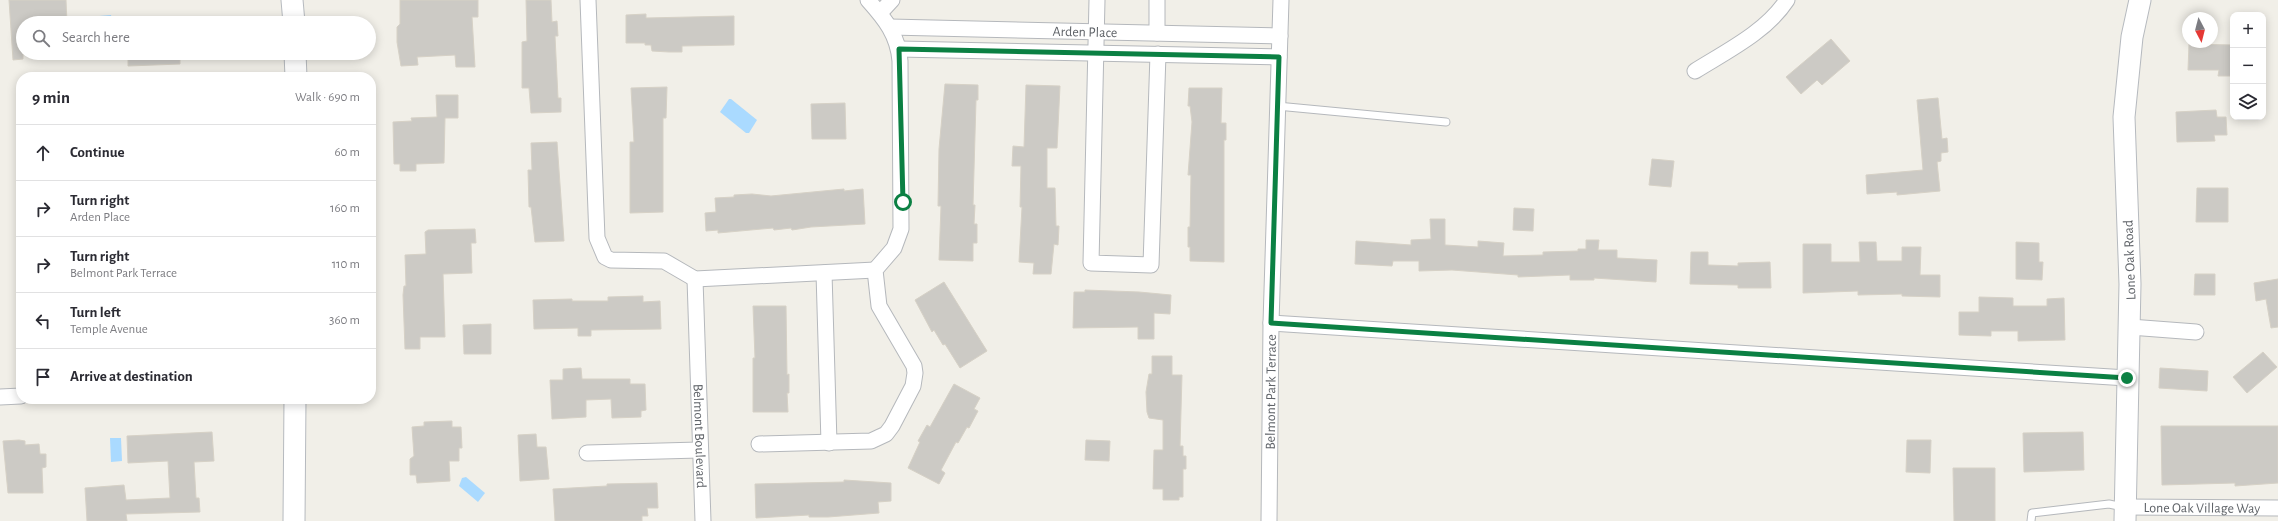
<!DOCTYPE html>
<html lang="en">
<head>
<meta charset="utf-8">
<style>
  :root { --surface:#fff; --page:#f7f7f7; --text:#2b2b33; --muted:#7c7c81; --line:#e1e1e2 }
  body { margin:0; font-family:"Alegreya Sans",sans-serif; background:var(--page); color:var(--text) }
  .controls { position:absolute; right:12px; top:12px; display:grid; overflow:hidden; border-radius:8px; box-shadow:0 2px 10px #0003 }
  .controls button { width:36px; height:36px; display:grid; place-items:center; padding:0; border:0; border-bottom:1px solid var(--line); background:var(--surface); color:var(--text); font:20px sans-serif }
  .compass { position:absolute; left:2182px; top:12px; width:36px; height:36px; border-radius:50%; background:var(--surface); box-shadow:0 2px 10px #0003; rotate:173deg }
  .stop { position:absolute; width:12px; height:12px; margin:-9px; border:3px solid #0b8043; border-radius:50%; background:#fff }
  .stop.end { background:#0b8043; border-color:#fff; box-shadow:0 1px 4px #0008 }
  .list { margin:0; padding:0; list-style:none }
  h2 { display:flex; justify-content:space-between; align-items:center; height:52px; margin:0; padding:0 16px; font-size:17px }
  h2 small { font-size:13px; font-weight:400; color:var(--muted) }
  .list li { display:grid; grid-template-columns:26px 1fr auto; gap:12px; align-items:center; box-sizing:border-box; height:56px; padding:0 16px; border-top:1px solid var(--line) }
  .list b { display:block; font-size:15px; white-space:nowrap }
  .list p { margin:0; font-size:13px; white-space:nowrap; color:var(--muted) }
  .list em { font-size:13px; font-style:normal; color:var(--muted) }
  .icon { flex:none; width:22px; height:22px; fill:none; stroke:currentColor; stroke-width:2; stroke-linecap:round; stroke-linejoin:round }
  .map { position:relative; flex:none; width:2278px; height:521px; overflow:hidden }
  .search { position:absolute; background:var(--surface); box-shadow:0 2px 10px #0003; left:16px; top:16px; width:360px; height:44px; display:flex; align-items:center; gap:10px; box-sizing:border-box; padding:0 14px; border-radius:22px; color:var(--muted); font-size:15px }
  .panel { position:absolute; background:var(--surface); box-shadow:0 2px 10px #0003; left:16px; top:72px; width:360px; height:332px; border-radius:16px }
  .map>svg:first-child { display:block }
  .water { fill:#aadaff }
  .building { fill:#cccac5; stroke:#d6d1c6 }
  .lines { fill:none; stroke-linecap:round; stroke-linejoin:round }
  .lane-casing { stroke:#b5b8bc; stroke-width:9 }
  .street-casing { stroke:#b5b8bc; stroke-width:17 }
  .secondary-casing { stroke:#b6babf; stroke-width:23 }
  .lane { stroke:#fff; stroke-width:7 }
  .street { stroke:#fff; stroke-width:15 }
  .secondary { stroke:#fff; stroke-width:21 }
  .route { stroke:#0b8043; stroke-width:5 }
  .labels { text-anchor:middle; stroke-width:3; stroke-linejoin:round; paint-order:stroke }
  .street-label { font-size:14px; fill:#5f6368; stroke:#fff }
</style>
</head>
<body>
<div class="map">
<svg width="2278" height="521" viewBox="0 0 2278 521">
  <rect width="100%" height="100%" fill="#f1efe8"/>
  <g class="water">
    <path d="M111,15L113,23H98L99,16Z"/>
    <path d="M729,99H731L757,120L749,133H746L720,112Z"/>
    <path d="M110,438H121L122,461L111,462Z"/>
    <path d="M466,477L485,493L478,502L459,486L462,478Z"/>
  </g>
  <g class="building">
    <path d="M9,0H66L67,23H23V59L13,60Z"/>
    <path d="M400,0H478V17H472L475,67H456L455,55L417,57L418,65L401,66L397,42V27L400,24Z"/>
    <path d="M526,0H551L552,22L557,21L558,36H555L558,98H561V112L531,113L529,88H522V42L527,41Z"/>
    <path d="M646,14V18L734,16V45L682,46V52H669L652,51L651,45H645V43H626V15Z"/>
    <path d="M1831,39L1850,61L1822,85L1817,80L1801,94L1786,77Z"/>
    <path d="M2189,44L2233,45V76H2218L2219,70H2188Z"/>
    <path d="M128,53H180V64L128,66Z"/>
    <path d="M945,84L978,85V100H976L973,205H975L974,224H977V243H973V261L939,260L941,206H938L939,149Z"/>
    <path d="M1026,85L1060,86L1057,148H1047V188H1055L1056,226H1059L1058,245L1054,244L1051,274H1033L1034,263L1019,262L1022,207H1020L1021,166H1012L1013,146L1024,147Z"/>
    <path d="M667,87L666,118H663V212L630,213V142H634L631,88Z"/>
    <path d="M1189,88H1222L1221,123H1226V140H1224V262L1190,261V247H1188V227H1190L1191,175H1188L1192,122L1190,106H1188Z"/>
    <path d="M436,95H458V118H445L444,163L416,164V171H400V164H394L393,122L412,121L411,118L437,117Z"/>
    <path d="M1938,98L1942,139L1947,138L1948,152L1941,153V161L1937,162L1940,191L1897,195V192L1867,194L1866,175L1923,170L1917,100Z"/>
    <path d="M845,103L846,139H812L811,104Z"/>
    <path d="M2216,110L2217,117H2226L2227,135H2214L2215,141L2177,142L2176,112Z"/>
    <path d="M557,142L564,241L535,242L531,207H529L528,170H532L531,143Z"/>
    <path d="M1652,159L1674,161L1671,187L1649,185Z"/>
    <path d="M2197,188H2228V222H2196Z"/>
    <path d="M844,189V191L863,189L865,224L811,227L792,230L791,228L774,230L773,228L718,233V230L706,231L705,213L716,212L715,198L734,197V195L752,194L771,196Z"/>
    <path d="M1514,208L1534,209L1533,231L1513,230Z"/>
    <path d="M1430,219H1445V245L1478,247V241L1504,243L1503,256L1543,255V252L1578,251V249H1586V240H1599L1598,250H1617V258L1657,260L1656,282L1594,278V280H1570V275L1518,277V275L1452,270L1419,271V261H1393L1392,266L1355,264L1356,241L1411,245V240L1431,239Z"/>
    <path d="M475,229L476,243H471L472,273L443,274L445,337H420V349H405L403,295L404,286H406L405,255L426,254L425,232L428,230Z"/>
    <path d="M1859,242H1876L1877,261H1902V247H1921L1920,275H1940V297L1902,296V294L1858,295V291L1803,293V244H1831V262H1860Z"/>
    <path d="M2016,242L2039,243V262H2043L2042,280L2016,279Z"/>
    <path d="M1691,252H1708V265L1738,266V263L1770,262L1771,288H1738V285L1690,284Z"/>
    <path d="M2195,274H2215V295H2194Z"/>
    <path d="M2278,279V327L2271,328L2266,299L2256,301L2254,283Z"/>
    <path d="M944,282L987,351L960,368L945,344L943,345L934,330L932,332L915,300Z"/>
    <path d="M1085,290L1139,292L1171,295L1170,314L1154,313V339H1138V327L1073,328L1074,292H1085Z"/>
    <path d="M643,296V302L660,301L661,329L591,330V336H578V328L534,329L533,300L572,299V301H608V297Z"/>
    <path d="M1979,297L2013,298V306H2047V299L2064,298L2065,340L2018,341V331H1991V336L1959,335V312H1979Z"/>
    <path d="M753,306H786L787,375L789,374V393H787L788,412H753V358H755Z"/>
    <path d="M491,324V354H464L463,325Z"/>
    <path d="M2263,352L2277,367L2247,393L2233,377Z"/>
    <path d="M1152,356H1172V375H1182L1180,446H1183V456H1186V469H1183V497H1179V500H1163V489H1153L1154,450H1163V420L1149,418L1147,412L1146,392L1149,374H1152Z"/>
    <path d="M581,368L582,379H630V384H645L646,410L641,411V417L612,418L611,399L586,400V417L552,419L550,380H563V369Z"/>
    <path d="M2160,368L2208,371L2207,391L2159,388Z"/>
    <path d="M954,384L980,398L974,409L978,411L969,428L967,427L958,443L956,442L941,470L945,473L939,484L908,468L920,442L918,441L927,425L930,427Z"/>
    <path d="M452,421V427H461L462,448H459V461H449L450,481L417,483L416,475H410V459L414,456L412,427L424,426V422Z"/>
    <path d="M2161,426H2278V483L2235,486V483L2162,485Z"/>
    <path d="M212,432L214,461L194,462L196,498H199L200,512L126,514L127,521H87L85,488L124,485L126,500L170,498L168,461L128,463L127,436Z"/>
    <path d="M2083,432L2084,470L2024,472L2023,433Z"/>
    <path d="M536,434L537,447H546L549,479L520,481L518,435Z"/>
    <path d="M19,440L25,441V445L39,444L40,454H46V467L42,468L43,493H8L3,441Z"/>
    <path d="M1086,440L1110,441L1109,461L1085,460Z"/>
    <path d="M1907,440H1931L1930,473L1906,472Z"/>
    <path d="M1953,468H1995V521H1954Z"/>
    <path d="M844,480L891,483V501L878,502L879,513L828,517H809V515L756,518L755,484L844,482Z"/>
    <path d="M657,483L658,508H647L648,516H642V521H555L553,489L607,486V484Z"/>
  </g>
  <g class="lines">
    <g class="lane-casing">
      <g id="lane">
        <path d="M1277,106L1446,122"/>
        <path d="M2031,521L2032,513L2109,504L2123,507"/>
      </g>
    </g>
    <g class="street-casing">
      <g id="street">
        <path d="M588,0L597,238L605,257L611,260L664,261L695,279L875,270"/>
        <path d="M1097,0L1091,263L1151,265L1158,54"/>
        <path d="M880,13L892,0"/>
        <path id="s1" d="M890,27L1280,36"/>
        <path d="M1157,33V0"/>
        <path d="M899,49L1279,57"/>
        <path d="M1695,71C1727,51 1766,32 1787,0"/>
        <path d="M824,273L829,443"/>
        <path id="s2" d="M695,279L703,521"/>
        <path d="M1271,323L2127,378"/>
        <path d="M2130,327L2196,332"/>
        <path d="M0,397L21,396"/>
        <path d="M759,444L871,441L886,434L892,426L913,386L915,373L914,366L879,306L875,270L894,248L901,229L900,61C898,35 885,19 868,0"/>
        <path d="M587,453L699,450"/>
        <path id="s3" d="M2125,507L2278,508"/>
        <path id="s4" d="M1269,521L1271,323L1281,0"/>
      </g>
    </g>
    <g class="secondary-casing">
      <g id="secondary">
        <path d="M292,0L294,23"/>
        <path d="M295,53L296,77"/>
        <path d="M294,521L295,399"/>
        <path d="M2125,521L2130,284L2124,117L2132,37L2140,0"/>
      </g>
    </g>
    <use href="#lane" class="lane"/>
    <use href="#street" class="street"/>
    <use href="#secondary" class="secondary"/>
  </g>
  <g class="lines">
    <path class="route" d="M903,202L899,49L1279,57L1271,323L2127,378"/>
  </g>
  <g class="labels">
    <g class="street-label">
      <text dy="5" stroke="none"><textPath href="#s1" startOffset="195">Arden Place</textPath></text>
      <text transform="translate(2129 260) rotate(-92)" y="5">Lone Oak Road</text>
      <text dy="5" stroke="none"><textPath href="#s4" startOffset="129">Belmont Park Terrace</textPath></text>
      <text dy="5" stroke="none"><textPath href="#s2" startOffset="157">Belmont Boulevard</textPath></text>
      <text dy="5" stroke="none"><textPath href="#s3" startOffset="77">Lone Oak Village Way</textPath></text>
    </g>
  </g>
</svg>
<div class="controls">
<button>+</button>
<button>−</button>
<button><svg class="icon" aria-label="layers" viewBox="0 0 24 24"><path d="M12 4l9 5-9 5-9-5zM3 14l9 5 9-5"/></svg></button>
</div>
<svg class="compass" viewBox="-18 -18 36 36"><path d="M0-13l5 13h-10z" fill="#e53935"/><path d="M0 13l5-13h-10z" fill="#7c7c81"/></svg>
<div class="stop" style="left:903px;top:202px"></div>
<div class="stop end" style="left:2127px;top:378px"></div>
<div class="search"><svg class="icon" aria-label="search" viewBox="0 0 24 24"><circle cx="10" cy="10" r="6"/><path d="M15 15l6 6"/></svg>Search here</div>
<section class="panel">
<h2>9 min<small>Walk · 690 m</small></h2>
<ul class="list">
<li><svg class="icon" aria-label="ahead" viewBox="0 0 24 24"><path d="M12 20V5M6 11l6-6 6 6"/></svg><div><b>Continue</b></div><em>60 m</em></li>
<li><svg class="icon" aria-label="right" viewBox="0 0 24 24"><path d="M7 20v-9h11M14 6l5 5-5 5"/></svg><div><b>Turn right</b><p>Arden Place</p></div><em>160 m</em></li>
<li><svg class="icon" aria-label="right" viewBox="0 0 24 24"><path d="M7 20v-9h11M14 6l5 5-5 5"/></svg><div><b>Turn right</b><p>Belmont Park Terrace</p></div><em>110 m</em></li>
<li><svg class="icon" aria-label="left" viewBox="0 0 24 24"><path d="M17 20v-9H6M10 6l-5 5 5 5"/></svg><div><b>Turn left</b><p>Temple Avenue</p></div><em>360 m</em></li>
<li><svg class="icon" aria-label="arrive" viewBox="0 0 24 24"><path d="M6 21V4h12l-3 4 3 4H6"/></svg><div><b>Arrive at destination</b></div></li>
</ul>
</section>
</div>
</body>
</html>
